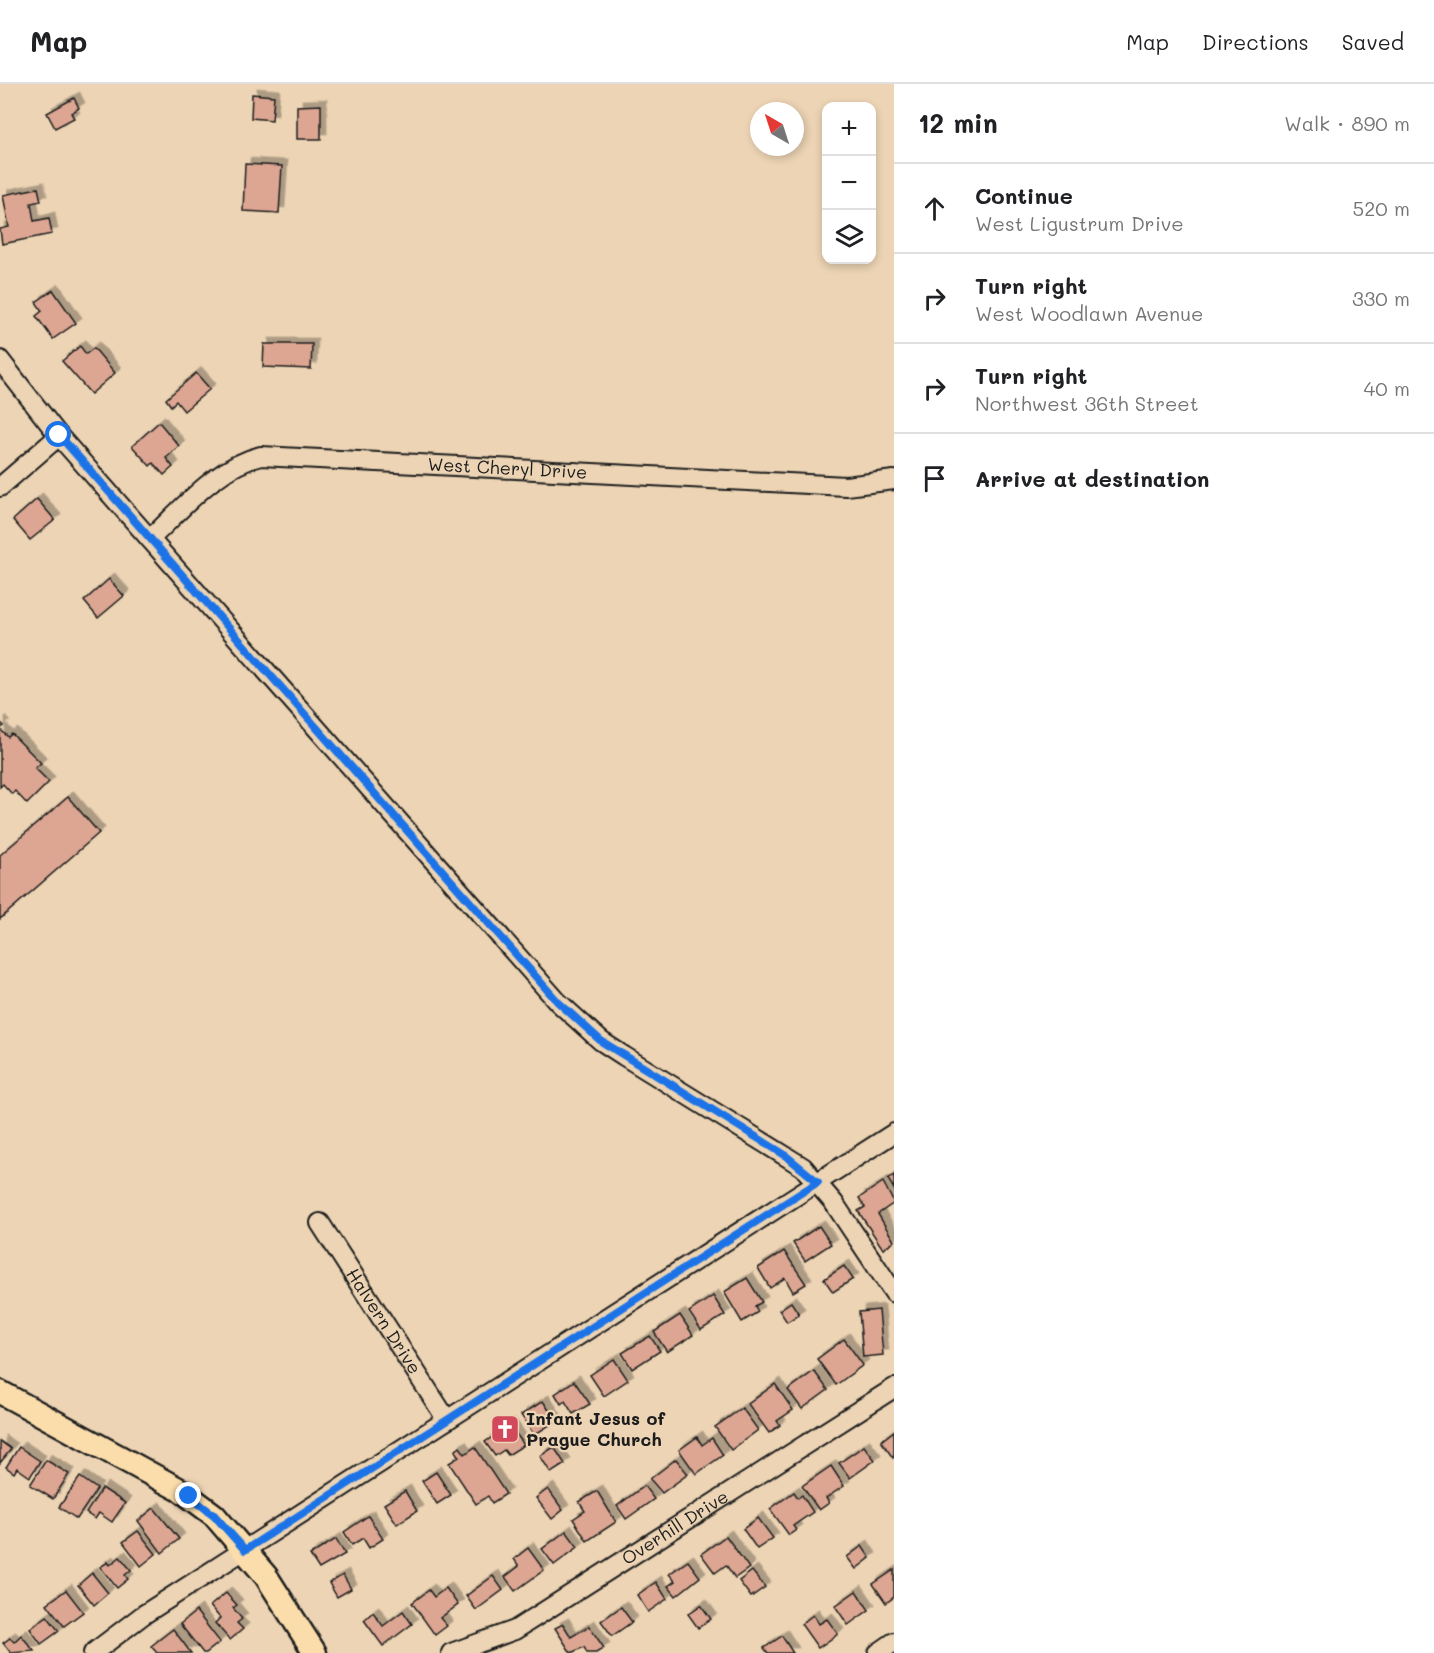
<!DOCTYPE html>
<html lang="en">
<head>
<meta charset="utf-8">
<style>
  :root { --surface:#fff; --page:#f2f2f2; --text:#202124; --muted:#757577; --line:#e0e0e0 }
  body { margin:0; font-family:Mali,sans-serif; background:var(--page); color:var(--text) }
  .controls { position:absolute; right:18px; top:18px; display:grid; overflow:hidden; border-radius:12px; box-shadow:0 3px 9px #0003 }
  .controls button { width:54px; height:54px; display:grid; place-items:center; padding:0; border:0; border-bottom:2px solid var(--line); background:var(--surface); color:var(--text); font:30px sans-serif }
  .compass { position:absolute; left:750px; top:18px; width:54px; height:54px; border-radius:50%; background:var(--surface); box-shadow:0 3px 9px #0003; rotate:321deg }
  .stop { position:absolute; width:18px; height:18px; margin:-14px; border:4px solid #1a73e8; border-radius:50%; background:#fff }
  .stop.end { background:#1a73e8; border-color:#fff; box-shadow:0 2px 6px #0008 }
  .list { margin:0; padding:0; list-style:none }
  h2 { display:flex; justify-content:space-between; align-items:center; height:78px; margin:0; padding:0 24px; font-size:26px }
  h2 small { font-size:20px; font-weight:400; color:var(--muted) }
  .list li { display:grid; grid-template-columns:39px 1fr auto; gap:18px; align-items:center; box-sizing:border-box; height:90px; padding:0 24px; border-top:2px solid var(--line) }
  .list b { display:block; font-size:22px; white-space:nowrap }
  .list p { margin:0; font-size:20px; white-space:nowrap; color:var(--muted) }
  .list em { font-size:20px; font-style:normal; color:var(--muted) }
  .icon { flex:none; width:33px; height:33px; fill:none; stroke:currentColor; stroke-width:2; stroke-linecap:round; stroke-linejoin:round }
  .map { position:relative; flex:none; width:894px; height:1569px; overflow:hidden }
  header { display:flex; align-items:center; gap:36px; box-sizing:border-box; height:84px; padding:0 30px; background:var(--surface); border-bottom:2px solid var(--line) }
  header strong { font-size:28px }
  nav { display:flex; gap:33px; margin-inline-start:auto; font-size:21px }
  main { display:flex }
  aside { flex:1; background:var(--surface) }
  .map>svg:first-child { display:block }
  .building { fill:#dca692; stroke:#1c1c1c; stroke-width:1.5; filter:url(#shadow) }
  .lines { fill:none; stroke-linecap:round; stroke-linejoin:round }
  .minor-casing { stroke:#1c1c1c; stroke-width:22 }
  .major-casing { stroke:#1c1c1c; stroke-width:27 }
  .minor { stroke:#ecd4b4; stroke-width:18 }
  .major { stroke:#faddab; stroke-width:22 }
  .route { stroke:#1a73e8; stroke-width:8 }
  .labels { text-anchor:middle; stroke-width:4.5; stroke-linejoin:round; paint-order:stroke }
  .street-label { font-size:18px; fill:#1c1c1c; stroke:#ecd4b4 }
  .poi-label { font-size:18px; font-weight:bold; fill:#1c1c1c; stroke:#ecd4b4; text-anchor:start }
</style>
</head>
<body>
<header>
<strong>Map</strong>
<nav><a>Map</a><a>Directions</a><a>Saved</a></nav>
</header>
<main>
<div class="map">
<svg width="894" height="1569" viewBox="0 0 894 1569">
  <defs>
    <filter id="shadow"><feDropShadow dx="5.5" dy="-5.5" stdDeviation="0" flood-color="#0004"/></filter>
  </defs>
  <rect width="100%" height="100%" fill="#ecd4b4"/>
  <filter id="ink" filterUnits="userSpaceOnUse"><feTurbulence type="fractalNoise" baseFrequency=".0167" numOctaves="2"/><feDisplacementMap in="SourceGraphic" scale="12" xChannelSelector="R" yChannelSelector="G"/><feConvolveMatrix kernelMatrix="1 2 1 2 8 2 1 2 1" color-interpolation-filters="sRGB"/></filter>
  <g filter="url(#ink)">
    <g class="building">
      <path d="M252,10L274,12L272,36L251,34Z"/>
      <path d="M74,14L79,24L71,29L74,34L55,44L47,29Z"/>
      <path d="M321,21V55H297V22Z"/>
      <path d="M245,80L282,82L279,129L243,127Z"/>
      <path d="M38,104L41,117L31,119L34,137L49,134L52,150L2,160L0,145L9,143L3,111Z"/>
      <path d="M53,206L76,239L53,255L36,232L42,227L36,218Z"/>
      <path d="M264,260H312L311,285L263,283Z"/>
      <path d="M80,262L86,270L94,264L115,289L91,310L62,277Z"/>
      <path d="M196,289L210,305L184,327L176,317L171,322L166,315Z"/>
      <path d="M159,338L179,362L166,374L173,383L164,391L153,379L150,382L132,362Z"/>
      <path d="M37,415L55,436L30,456L13,436Z"/>
      <path d="M109,495L124,512L98,534L84,517Z"/>
      <path d="M0,638L4,642L0,645L8,653L12,650L41,679L35,684L49,698L27,720L15,707L12,710L3,700L0,703Z"/>
      <path d="M68,713L99,749L0,835V771Z"/>
      <path d="M894,1091V1105L888,1095Z"/>
      <path d="M883,1098L894,1119L878,1130L894,1157L883,1165L858,1127L865,1123L859,1114Z"/>
      <path d="M819,1142L831,1160L805,1177L793,1159Z"/>
      <path d="M784,1167L806,1200L793,1208L785,1194L770,1204L758,1184Z"/>
      <path d="M844,1182L853,1195L833,1208L824,1195Z"/>
      <path d="M747,1194L762,1218L755,1222L758,1228L742,1238L724,1208Z"/>
      <path d="M713,1212L725,1231L701,1246L689,1228Z"/>
      <path d="M791,1218L799,1230L787,1238L779,1226Z"/>
      <path d="M879,1226L883,1271L863,1273L859,1228Z"/>
      <path d="M680,1231L693,1251L667,1268L654,1248Z"/>
      <path d="M650,1252L660,1267L632,1285L622,1269Z"/>
      <path d="M844,1255L863,1281L836,1301L817,1275Z"/>
      <path d="M614,1275L628,1296L604,1312L590,1291Z"/>
      <path d="M814,1287L828,1306L802,1325L788,1306Z"/>
      <path d="M574,1297L590,1320L573,1330L565,1317L561,1320L555,1310Z"/>
      <path d="M775,1300L793,1326L777,1337L780,1341L769,1349L748,1320Z"/>
      <path d="M543,1317L556,1337L534,1351L521,1331Z"/>
      <path d="M742,1324L758,1346L731,1366L715,1343Z"/>
      <path d="M510,1341L524,1361L508,1371L504,1366L495,1372L485,1358Z"/>
      <path d="M894,1347V1373L893,1374L881,1357Z"/>
      <path d="M697,1353L702,1361L712,1354L723,1371L696,1390L679,1366Z"/>
      <path d="M0,1357L11,1365L0,1379Z"/>
      <path d="M864,1362L875,1376L850,1394L839,1379Z"/>
      <path d="M19,1363L40,1377L30,1393L17,1384L14,1389L6,1383Z"/>
      <path d="M460,1363L465,1370L475,1363L506,1410L492,1419L488,1412L476,1420L449,1379L459,1373L455,1367Z"/>
      <path d="M554,1363L565,1380L551,1389L540,1372Z"/>
      <path d="M676,1375L688,1390L662,1409L650,1395Z"/>
      <path d="M46,1376L69,1390L53,1415L30,1401Z"/>
      <path d="M831,1382L844,1402L826,1414L829,1419L819,1426L802,1402Z"/>
      <path d="M436,1388L451,1411L437,1420L422,1397Z"/>
      <path d="M80,1393L97,1405L77,1435L59,1423Z"/>
      <path d="M644,1402L654,1415L626,1435L617,1422Z"/>
      <path d="M102,1404L125,1419L112,1438L99,1429L95,1435L86,1429Z"/>
      <path d="M548,1405L563,1426L552,1435L536,1414Z"/>
      <path d="M405,1407L417,1427L397,1440L384,1420Z"/>
      <path d="M597,1407L616,1438L587,1457L573,1435L585,1427L579,1418Z"/>
      <path d="M794,1408L798,1414L802,1411L813,1428L793,1442L796,1446L789,1451L770,1425Z"/>
      <path d="M154,1424L179,1455L162,1469L138,1437Z"/>
      <path d="M368,1432L383,1455L369,1464L363,1454L352,1461L344,1448Z"/>
      <path d="M758,1434L773,1454L757,1465L743,1445Z"/>
      <path d="M138,1447L156,1470L141,1482L123,1458Z"/>
      <path d="M566,1447L578,1463L554,1481L542,1465Z"/>
      <path d="M726,1452L749,1484L735,1494L726,1481L715,1489L701,1470Z"/>
      <path d="M336,1455L345,1470L319,1485L310,1471Z"/>
      <path d="M862,1462L870,1474L856,1485L847,1473Z"/>
      <path d="M528,1464L544,1486L515,1507L505,1493L519,1482L514,1475Z"/>
      <path d="M120,1473L131,1486L125,1491L128,1495L117,1504L100,1483L108,1478L110,1481Z"/>
      <path d="M688,1477L700,1493L676,1512L668,1502L675,1497L669,1490Z"/>
      <path d="M894,1486V1513L886,1519L873,1500Z"/>
      <path d="M752,1487L765,1503L751,1513L739,1497Z"/>
      <path d="M92,1489L108,1509L94,1521L78,1501Z"/>
      <path d="M343,1491L351,1505L337,1513L329,1499Z"/>
      <path d="M493,1492L503,1506L476,1526L466,1512Z"/>
      <path d="M656,1498L667,1515L648,1528L637,1511Z"/>
      <path d="M446,1504L458,1521L440,1534L447,1542L435,1551L412,1519L429,1506L434,1513Z"/>
      <path d="M66,1506L83,1528L64,1542L47,1520Z"/>
      <path d="M856,1507L869,1526L848,1541L835,1522Z"/>
      <path d="M226,1509L237,1521L233,1524L242,1535L237,1539L243,1545L230,1556L215,1539L220,1534L210,1522Z"/>
      <path d="M701,1521L711,1535L698,1544L688,1530Z"/>
      <path d="M621,1523L632,1538L612,1552L601,1537Z"/>
      <path d="M196,1527L220,1558L206,1569H203L180,1540Z"/>
      <path d="M403,1527L412,1540L383,1562L364,1536L373,1528L383,1542Z"/>
      <path d="M813,1531L819,1540L827,1535L838,1550L818,1564L801,1540Z"/>
      <path d="M47,1532L59,1547L41,1560L30,1545Z"/>
      <path d="M563,1540L571,1553L589,1542L604,1564L596,1569H587L584,1563L571,1569L555,1544Z"/>
      <path d="M173,1545L191,1569H157L151,1562Z"/>
      <path d="M21,1551L34,1567L11,1569L3,1559L10,1554L14,1558Z"/>
      <path d="M782,1552L793,1569H768L764,1564Z"/>
    </g>
    <g class="lines">
      <g class="minor-casing">
        <g id="minor">
          <path d="M0,276L59,352L558,918L601,957L624,972L803,1083L834,1119L894,1209"/>
          <path d="M0,403L59,352"/>
          <path id="s1" d="M150,455C183,424 216,383 261,372L846,402L894,396"/>
          <path id="s2" d="M320,1139L447,1336"/>
          <path d="M93,1569L143,1531L894,1049"/>
          <path id="s3" d="M451,1569L515,1546L894,1304"/>
          <path d="M878,1569L894,1558"/>
        </g>
      </g>
      <g class="major-casing">
        <path id="major" d="M0,1308L182,1407L214,1431L266,1492L315,1569"/>
      </g>
      <use href="#minor" class="minor"/>
      <use href="#major" class="major"/>
    </g>
  </g>
  <g class="lines" filter="url(#ink)">
    <path class="route" d="M59,351L558,918L601,957L785,1071L818,1098L245,1466L214,1431L189,1412"/>
  </g>
  <defs>
    <g id="church-square" transform="scale(1.5)"><rect x="-9" y="-9" width="18" height="18" rx="4" fill="#d1495b" stroke="#ecd4b4"/><path d="M-1.2-6h2.4v3.5h3.3v2.4h-3.3V6h-2.4V-.1h-3.3v-2.4h3.3Z" fill="#fff"/></g>
  </defs>
  <g fill-rule="evenodd">
    <use href="#church-square" x="505" y="1345"/>
  </g>
  <g class="labels">
    <g class="street-label">
      <text dy="6" stroke="none"><textPath href="#s1" startOffset="387">West Cheryl Drive</textPath></text>
      <text dy="6" stroke="none"><textPath href="#s2" startOffset="117">Halvern Drive</textPath></text>
      <text dy="6" stroke="none"><textPath href="#s3" startOffset="258">Overhill Drive</textPath></text>
    </g>
    <g class="poi-label">
      <text x="526" y="1341">Infant Jesus of<tspan x="526" dy="21">Prague Church</tspan></text>
    </g>
  </g>
</svg>
<div class="controls">
<button>+</button>
<button>−</button>
<button><svg class="icon" aria-label="layers" viewBox="0 0 24 24"><path d="M12 4l9 5-9 5-9-5zM3 14l9 5 9-5"/></svg></button>
</div>
<svg class="compass" viewBox="-18 -18 36 36"><path d="M0-13l5 13h-10z" fill="#e53935"/><path d="M0 13l5-13h-10z" fill="#757577"/></svg>
<div class="stop" style="left:59px;top:351px"></div>
<div class="stop end" style="left:189px;top:1412px"></div>
</div>
<aside>
<h2>12 min<small>Walk · 890 m</small></h2>
<ul class="list">
<li><svg class="icon" aria-label="ahead" viewBox="0 0 24 24"><path d="M12 20V5M6 11l6-6 6 6"/></svg><div><b>Continue</b><p>West Ligustrum Drive</p></div><em>520 m</em></li>
<li><svg class="icon" aria-label="right" viewBox="0 0 24 24"><path d="M7 20v-9h11M14 6l5 5-5 5"/></svg><div><b>Turn right</b><p>West Woodlawn Avenue</p></div><em>330 m</em></li>
<li><svg class="icon" aria-label="right" viewBox="0 0 24 24"><path d="M7 20v-9h11M14 6l5 5-5 5"/></svg><div><b>Turn right</b><p>Northwest 36th Street</p></div><em>40 m</em></li>
<li><svg class="icon" aria-label="arrive" viewBox="0 0 24 24"><path d="M6 21V4h12l-3 4 3 4H6"/></svg><div><b>Arrive at destination</b></div></li>
</ul>
</aside>
</main>
</body>
</html>
